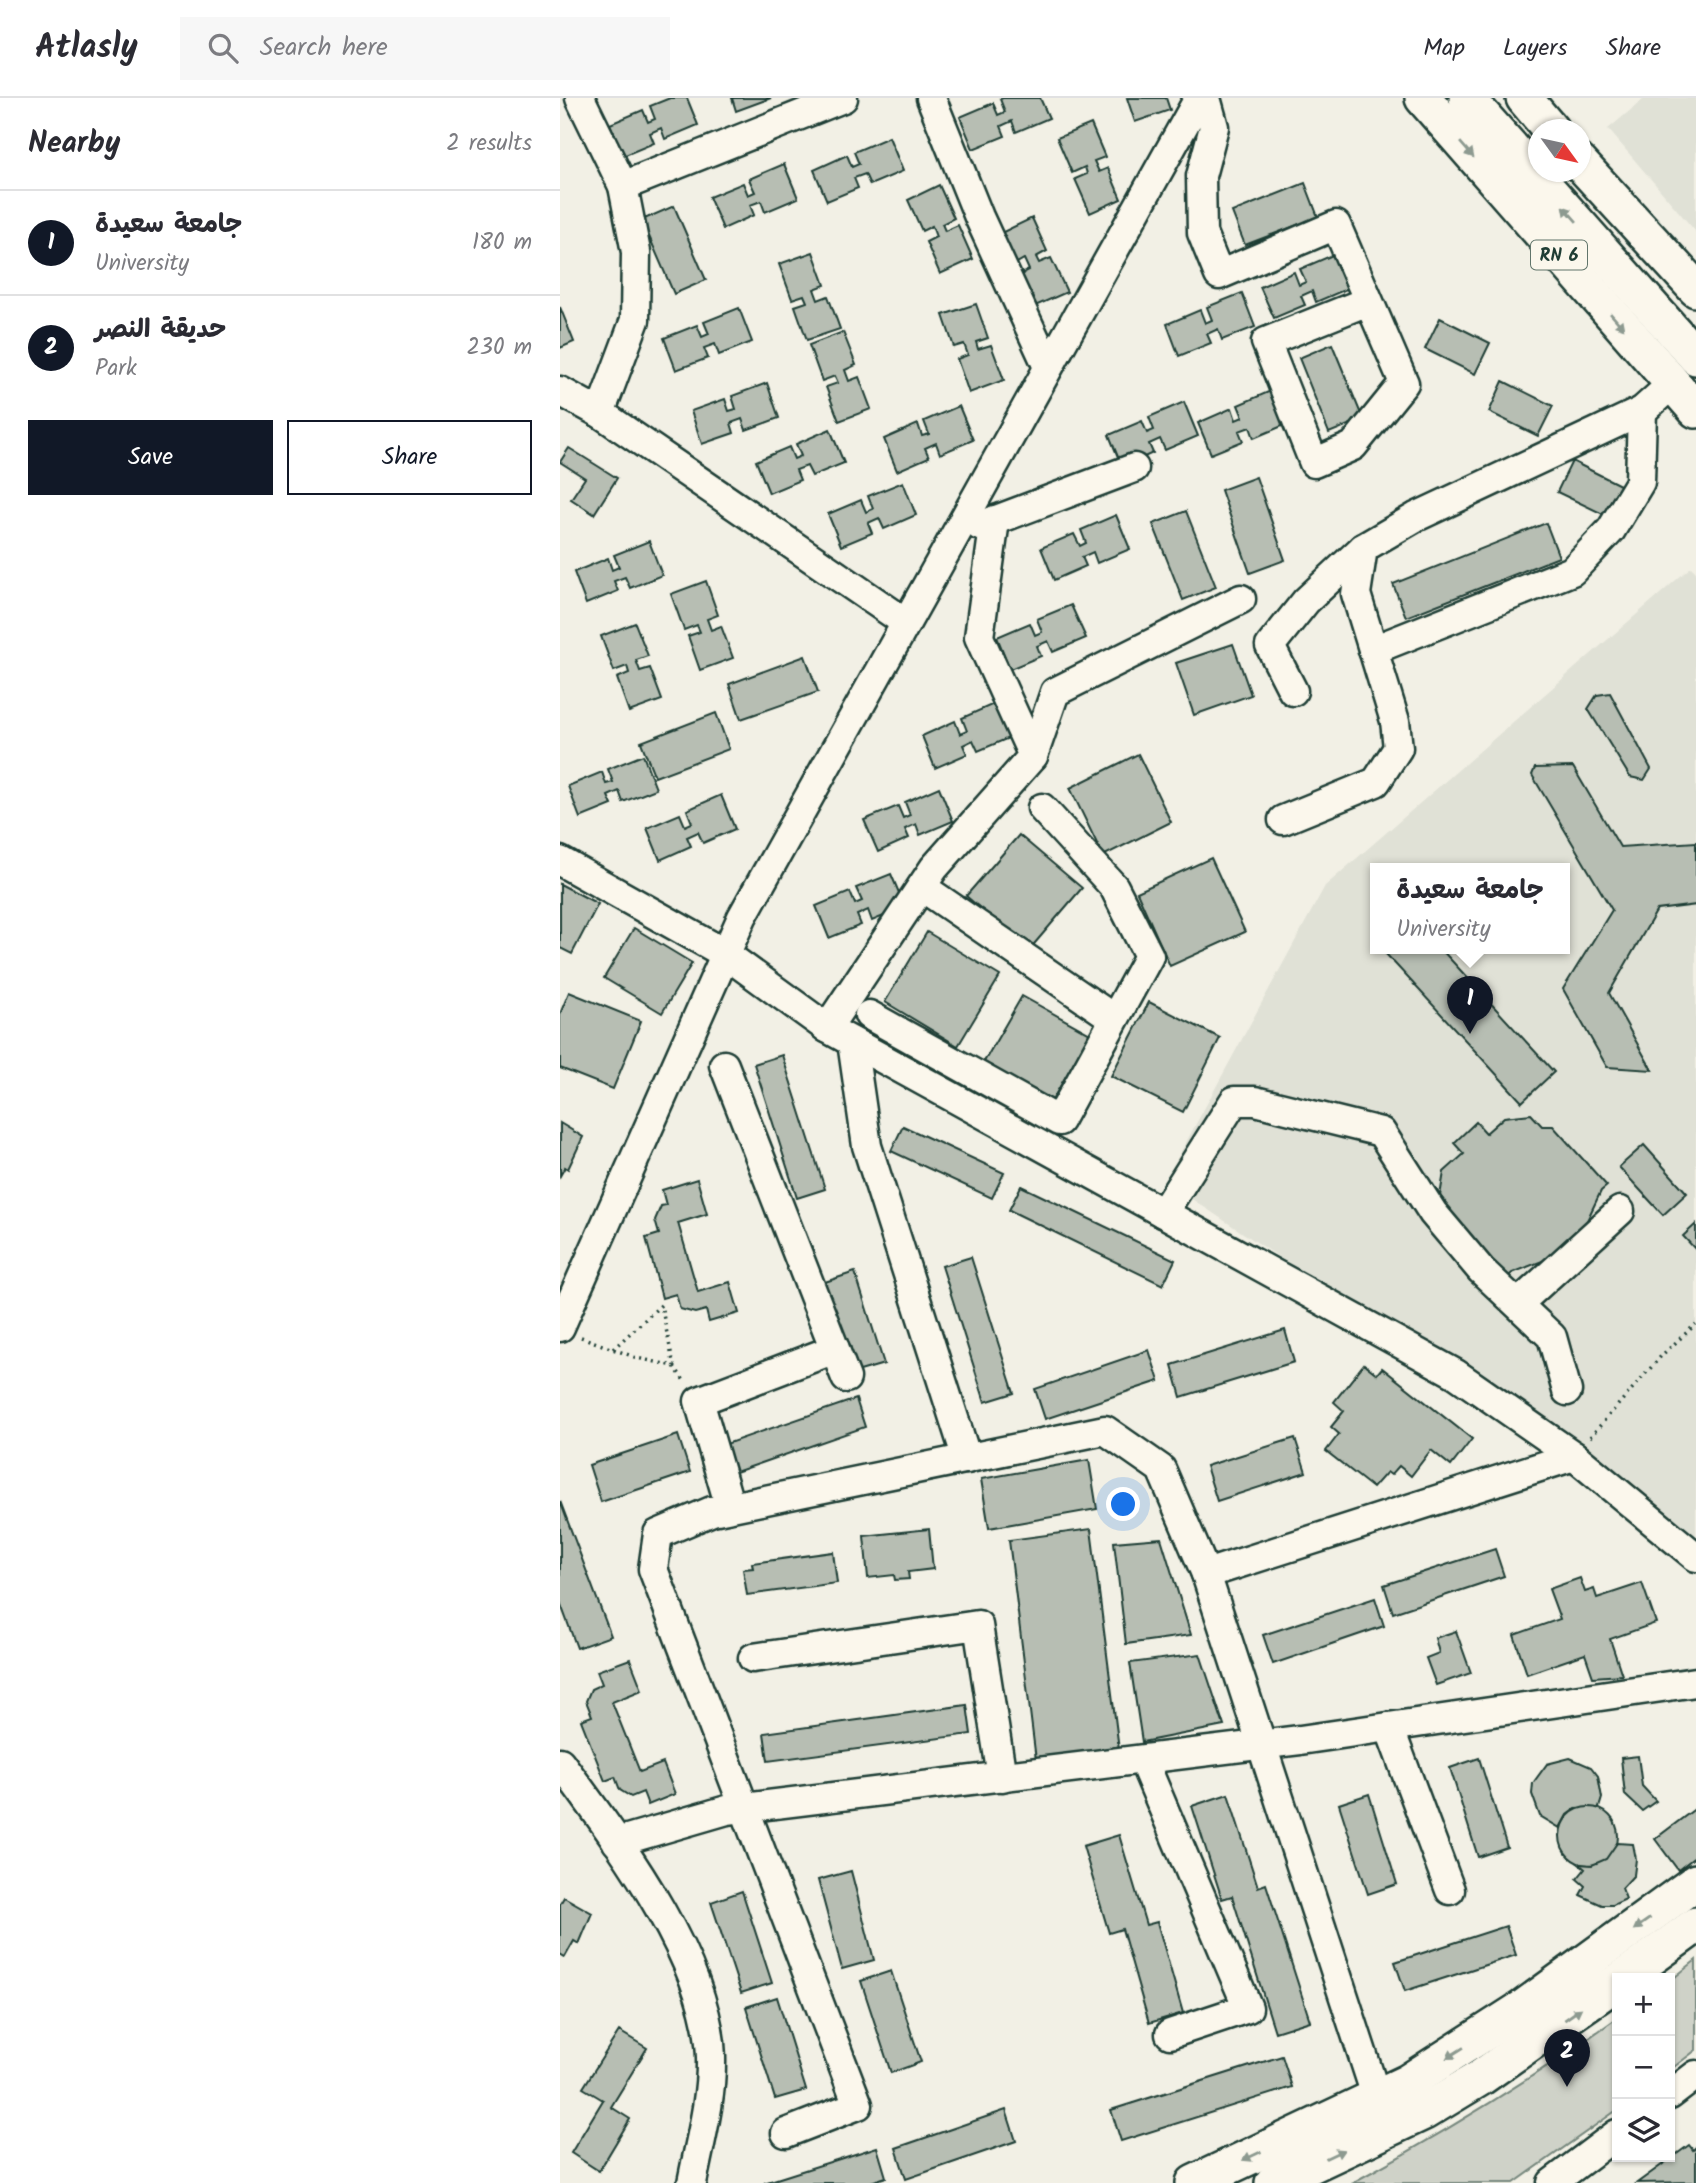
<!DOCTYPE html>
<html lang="en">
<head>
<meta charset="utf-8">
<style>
  :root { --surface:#fff; --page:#f7f7f7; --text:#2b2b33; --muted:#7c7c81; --line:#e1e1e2; --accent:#111827 }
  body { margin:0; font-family:Kalam,"Playpen Sans Arabic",sans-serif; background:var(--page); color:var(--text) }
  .controls { position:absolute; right:21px; bottom:21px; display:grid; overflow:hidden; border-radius:0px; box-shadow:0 2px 5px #0004 }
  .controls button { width:63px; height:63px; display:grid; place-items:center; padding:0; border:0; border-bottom:2px solid var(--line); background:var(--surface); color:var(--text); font:35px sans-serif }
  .compass { position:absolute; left:968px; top:21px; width:63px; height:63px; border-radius:50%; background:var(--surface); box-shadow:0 2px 5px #0004; rotate:123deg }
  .you { position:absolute; left:564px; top:1407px; width:24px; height:24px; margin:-18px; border:5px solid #fff; border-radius:50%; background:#1a73e8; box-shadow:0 0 0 10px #1a73e833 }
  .badge { display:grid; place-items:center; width:46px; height:46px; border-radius:50%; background:var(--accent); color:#fff; font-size:23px; font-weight:700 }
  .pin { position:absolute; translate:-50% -58px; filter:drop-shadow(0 2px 4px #0008) }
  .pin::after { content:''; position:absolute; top:37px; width:24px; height:21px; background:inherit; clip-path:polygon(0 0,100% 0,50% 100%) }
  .popup { position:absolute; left:810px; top:765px; width:200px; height:91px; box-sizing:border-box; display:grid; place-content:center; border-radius:0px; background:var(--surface); filter:drop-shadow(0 2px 5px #0005); font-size:23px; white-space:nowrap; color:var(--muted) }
  .popup b { font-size:26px; color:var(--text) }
  .popup::after { content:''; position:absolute; left:50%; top:100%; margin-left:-14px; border:14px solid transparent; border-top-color:var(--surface) }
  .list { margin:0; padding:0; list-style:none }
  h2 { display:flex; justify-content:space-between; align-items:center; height:91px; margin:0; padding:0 28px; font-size:30px }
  h2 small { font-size:23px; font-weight:400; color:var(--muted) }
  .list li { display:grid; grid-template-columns:46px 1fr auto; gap:21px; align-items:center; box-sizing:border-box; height:105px; padding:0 28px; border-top:2px solid var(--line) }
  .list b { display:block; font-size:26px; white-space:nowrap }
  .list p { margin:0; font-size:23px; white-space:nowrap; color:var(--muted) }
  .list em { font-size:23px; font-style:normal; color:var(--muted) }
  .actions { display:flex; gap:14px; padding:21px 28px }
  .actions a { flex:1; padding:16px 0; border:2px solid var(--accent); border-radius:0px; text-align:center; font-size:24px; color:var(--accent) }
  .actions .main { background:var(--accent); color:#fff }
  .icon { flex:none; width:38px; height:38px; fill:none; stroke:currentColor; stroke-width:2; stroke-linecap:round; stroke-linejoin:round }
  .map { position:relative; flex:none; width:1136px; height:2085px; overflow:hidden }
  header { display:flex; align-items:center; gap:42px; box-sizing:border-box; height:98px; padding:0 35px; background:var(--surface); border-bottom:2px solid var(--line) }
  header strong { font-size:33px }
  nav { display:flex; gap:38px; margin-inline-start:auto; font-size:24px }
  .search { width:490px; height:63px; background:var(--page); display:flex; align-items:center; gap:18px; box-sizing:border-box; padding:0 24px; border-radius:0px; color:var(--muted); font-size:26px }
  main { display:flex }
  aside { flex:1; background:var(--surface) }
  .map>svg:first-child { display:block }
  .built { fill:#e0e1d6; fill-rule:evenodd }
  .green { fill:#cfd2c8; stroke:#77887e; stroke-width:2 }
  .building { fill:#b7beb3; stroke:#1f3d34; stroke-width:2 }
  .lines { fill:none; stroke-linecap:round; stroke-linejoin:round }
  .minor-casing { stroke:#1f3d34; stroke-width:33 }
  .major-casing { stroke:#1f3d34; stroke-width:40 }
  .path { stroke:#1f3d34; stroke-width:3.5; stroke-dasharray:2 5; stroke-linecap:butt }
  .minor { stroke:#fbf7ec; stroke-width:28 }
  .major { stroke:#fbf7ec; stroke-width:35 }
  .oneway { fill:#8d9a90 }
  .labels { text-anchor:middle; stroke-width:5; stroke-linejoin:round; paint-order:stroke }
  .shield { fill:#fbf7ec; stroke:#61756b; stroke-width:2 }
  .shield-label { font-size:18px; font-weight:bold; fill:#1f3d34 }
</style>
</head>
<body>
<header>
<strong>Atlasly</strong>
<div class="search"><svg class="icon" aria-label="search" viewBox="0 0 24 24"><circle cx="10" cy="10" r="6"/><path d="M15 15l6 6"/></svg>Search here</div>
<nav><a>Map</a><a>Layers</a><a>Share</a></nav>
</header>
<main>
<aside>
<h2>Nearby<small>2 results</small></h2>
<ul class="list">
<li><span class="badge">1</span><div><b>جامعة سعيدة</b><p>University</p></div><em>180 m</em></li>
<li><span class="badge">2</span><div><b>حديقة النصر</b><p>Park</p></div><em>230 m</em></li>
</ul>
<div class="actions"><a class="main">Save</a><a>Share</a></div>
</aside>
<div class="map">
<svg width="1136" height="2085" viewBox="0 0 1136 2085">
  <rect width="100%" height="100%" fill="#f2f0e5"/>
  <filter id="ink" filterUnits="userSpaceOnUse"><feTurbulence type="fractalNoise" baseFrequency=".0143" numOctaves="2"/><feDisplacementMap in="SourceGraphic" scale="14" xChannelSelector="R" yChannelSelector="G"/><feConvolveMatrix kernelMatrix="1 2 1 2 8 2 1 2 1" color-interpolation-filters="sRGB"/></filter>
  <g filter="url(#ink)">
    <g class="built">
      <path d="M1085,0H1136V134L1048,31Z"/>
      <path d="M1131,469L1136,474V1437L605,1083L765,788ZM816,770H1004V850H816Z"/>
    </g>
    <g class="green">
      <path d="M1136,1862V1952L1110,1972V1883Z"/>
      <path d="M1057,1920V2012L954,2085H792C884,2035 972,1981 1057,1920Z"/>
    </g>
    <g class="building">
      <path d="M110,0H127L138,27L105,41L101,30L90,35L94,45L63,58L50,26L83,12L88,24L95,21L90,8Z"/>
      <path d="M172,0H211L176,13Z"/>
      <path d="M480,0L489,20L456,34L452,23L441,28L445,38L413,51L400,19L433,5L438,17L445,14L440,1L443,0Z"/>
      <path d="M567,0H606L610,12L575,24Z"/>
      <path d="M531,26L545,59L534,63L539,74L548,70L561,101L530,115L515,81L527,76L525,69L512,75L497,40Z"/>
      <path d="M329,39L343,73L310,87L305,76L294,80L298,90L267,103L254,72L287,57L292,69L299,66L294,54Z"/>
      <path d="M224,66L238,100L205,114L201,103L190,107L194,117L163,131L149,99L183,85L188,97L195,94L189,81Z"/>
      <path d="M745,85L758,119L685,147L672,114Z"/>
      <path d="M379,87L394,120L382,126L385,133L398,127L413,161L380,176L366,144L376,139L372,128L362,133L348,102Z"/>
      <path d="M114,108L146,182L114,196L82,122Z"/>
      <path d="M472,120L487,153L476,159L479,165L491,160L507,194L473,209L459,177L469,172L464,161L455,166L441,135Z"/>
      <path d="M253,154L265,187L254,191L258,202L268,198L280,231L247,242L235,208L247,204L244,197L232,201L219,166Z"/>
      <path d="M775,156L789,190L756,204L752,193L741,198L745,207L714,220L700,189L734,174L739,187L746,184L740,171Z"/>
      <path d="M682,195L695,229L662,242L658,231L647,236L651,245L619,258L607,226L640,212L645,225L652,222L647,209Z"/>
      <path d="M416,206L428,240L416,244L418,251L431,247L444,282L409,295L397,261L408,257L404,246L394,249L383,217Z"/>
      <path d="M0,209L14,244L0,250Z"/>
      <path d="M179,210L192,244L159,257L155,246L144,250L148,260L116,272L104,240L137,227L142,239L149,236L144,224Z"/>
      <path d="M880,220L930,245L915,276L865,251Z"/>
      <path d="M283,234L296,267L285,272L289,283L299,279L311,311L279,323L266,289L278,285L275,278L262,283L249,247Z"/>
      <path d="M772,246L803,321L769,335L739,260Z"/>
      <path d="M943,283L993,308L978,338L929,314Z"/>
      <path d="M207,285L219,320L186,332L182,321L171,325L174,335L142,346L131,313L165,301L169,313L176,311L172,298Z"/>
      <path d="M713,292L727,326L694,340L690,329L679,333L683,343L651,356L638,325L672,310L676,322L683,319L678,307Z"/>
      <path d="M624,304L638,338L605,352L600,341L589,346L593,355L562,369L549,337L582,323L587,335L594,332L589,319Z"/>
      <path d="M399,308L413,342L380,356L376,345L365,350L369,359L337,373L324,341L358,326L362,338L369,336L364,323Z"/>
      <path d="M270,331L284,365L252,378L247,368L236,372L240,382L209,395L196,363L229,349L234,361L241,358L236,346Z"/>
      <path d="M9,350L57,380L34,416L11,401L25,380L0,364Z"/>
      <path d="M1012,363L1062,388L1047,418L997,394Z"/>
      <path d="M696,379L725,462L690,475L661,392Z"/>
      <path d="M343,384L356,417L324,431L319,420L308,425L312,435L281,448L268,416L301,402L306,414L313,411L308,398Z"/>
      <path d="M626,413L656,489L623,502L593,426Z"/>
      <path d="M556,417L570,451L537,465L533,454L522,459L526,468L494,482L481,450L514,436L520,448L526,445L521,432Z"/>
      <path d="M986,425L999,459L846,519L833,486Z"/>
      <path d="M89,443L102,477L70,490L65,479L54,483L58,493L26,506L14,474L48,460L52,472L59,469L54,457Z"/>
      <path d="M146,483L158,517L147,521L151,532L161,528L173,560L140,572L128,538L140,534L137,527L124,532L111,496Z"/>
      <path d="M511,507L526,540L493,554L488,543L477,548L481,558L450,571L437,539L470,525L475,537L482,534L477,521Z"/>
      <path d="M75,525L88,558L76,562L80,573L90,570L102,602L69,614L57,580L69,575L67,568L54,573L41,538Z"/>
      <path d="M673,546L691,597L634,617L616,565Z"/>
      <path d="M245,558L258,594L181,621L169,586Z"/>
      <path d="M1050,595L1091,671L1084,682L1070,679L1028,611L1037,597Z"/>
      <path d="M436,605L451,639L418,653L413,642L403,647L407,656L375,670L362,638L395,623L400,636L407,633L402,620Z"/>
      <path d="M156,615L169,651L95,679L81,644Z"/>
      <path d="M578,656L611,724L543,758L510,690Z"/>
      <path d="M83,657L96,691L63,704L59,693L48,698L52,707L20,720L8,688L42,674L46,686L53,684L48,671Z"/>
      <path d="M1013,669L1060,749L1136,744V807L1097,812L1049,895L1092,972L1047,969L1003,891L1052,812L972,677L975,670Z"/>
      <path d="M379,689L393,723L360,737L356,726L345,731L349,740L318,754L304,722L338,708L343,720L350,717L345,704Z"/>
      <path d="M161,697L175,731L143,745L138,734L127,739L131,748L100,762L87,730L120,716L125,728L132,725L127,712Z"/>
      <path d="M459,737L522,790L469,852L406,798Z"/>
      <path d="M651,760L685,834L610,868L577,794Z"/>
      <path d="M331,776L345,809L312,823L308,812L297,817L301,827L269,840L256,808L290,794L295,806L302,803L296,790Z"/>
      <path d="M0,786L38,806L12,856L0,850Z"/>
      <path d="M74,830L132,865L102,915L44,880Z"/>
      <path d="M367,834L440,878L398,948L325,904Z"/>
      <path d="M832,850H880L994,974L962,1004L826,856Z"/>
      <path d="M9,894L81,923L53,991L0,970V916Z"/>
      <path d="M462,898L530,936L489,1008L421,969Z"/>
      <path d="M589,904L660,940L623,1014L551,978Z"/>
      <path d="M222,957L265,1091L237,1100L194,966Z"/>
      <path d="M971,1016L982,1028H993L1047,1088L1041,1093L1023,1131L990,1160L952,1175L946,1181L888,1121L891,1111L880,1098L884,1074L904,1056L894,1045L916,1024L926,1035L944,1019Z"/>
      <path d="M0,1025L23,1039L8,1071L5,1069L0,1078Z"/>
      <path d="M343,1028L444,1075L432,1100L331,1053Z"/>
      <path d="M1084,1047L1127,1095L1103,1117L1059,1069Z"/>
      <path d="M137,1081L147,1116L118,1125L138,1194L170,1184L179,1215L149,1224L146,1212L135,1215L120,1211L116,1196L102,1200L86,1140L99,1136L95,1122L101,1108L106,1107L102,1092Z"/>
      <path d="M461,1088L615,1162L603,1187L449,1112Z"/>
      <path d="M1136,1126V1152L1123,1138Z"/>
      <path d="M411,1159L454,1295L425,1304L382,1168Z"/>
      <path d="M295,1174L324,1266L293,1275L265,1184Z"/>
      <path d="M725,1232L734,1264L621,1299L612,1267Z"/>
      <path d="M589,1252L599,1283L485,1321L475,1291Z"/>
      <path d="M804,1266L817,1276L822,1270L912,1341L891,1368L871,1352L851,1378L839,1368L831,1377L827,1374L813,1390L766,1353L779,1336L771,1329L784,1313L774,1304Z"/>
      <path d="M296,1301L305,1329L170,1376L160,1348Z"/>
      <path d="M118,1337L130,1374L41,1404L29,1367Z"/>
      <path d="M735,1340L746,1374L657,1403L646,1368Z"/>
      <path d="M529,1362L537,1411L429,1430L421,1381Z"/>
      <path d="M0,1403L51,1538L17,1550L0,1504Z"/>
      <path d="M369,1431L373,1471L348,1474L349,1481L335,1482L334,1477L308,1480L304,1438Z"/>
      <path d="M531,1431L559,1651L476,1662L449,1442Z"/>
      <path d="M601,1440L631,1537L566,1546L554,1444Z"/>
      <path d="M935,1451L944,1478L833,1515L824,1487Z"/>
      <path d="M273,1454L277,1485L187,1497L183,1471L193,1470L192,1465Z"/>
      <path d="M1020,1480L1025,1494L1034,1491L1037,1500L1082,1485L1096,1525L1050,1541L1062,1577L1033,1579L1025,1556L967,1576L954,1537L1000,1521L989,1491Z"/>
      <path d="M815,1500L824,1528L713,1566L703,1537Z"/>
      <path d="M896,1533L911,1575L876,1587L866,1560L879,1555L875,1540Z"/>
      <path d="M640,1556L664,1628L582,1644L570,1565Z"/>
      <path d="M70,1561L82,1592L52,1604L80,1674L103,1665L115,1696L88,1707L83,1694L71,1699L60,1692L55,1679L45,1683L21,1622L32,1618L26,1603L31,1591L42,1586L37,1573Z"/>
      <path d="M407,1607L411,1636L208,1663L204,1635Z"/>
      <path d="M1078,1658L1082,1688L1096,1703L1082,1713L1065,1697L1061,1660Z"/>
      <path d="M919,1660L947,1749L918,1759L890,1670Z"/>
      <path d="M1010,1660L1031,1669L1038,1678L1042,1700L1039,1710L1015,1711L1007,1717L1000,1730L980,1718L972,1696L973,1685L987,1666Z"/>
      <path d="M668,1696L698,1789L706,1786L750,1923L715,1934L672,1798L662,1801L632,1708Z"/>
      <path d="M809,1696L837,1786L808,1796L779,1706Z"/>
      <circle cx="1029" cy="1738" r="29"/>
      <path d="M1136,1710V1758L1118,1772L1095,1741Z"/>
      <path d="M559,1737L586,1827L597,1824L623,1915L589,1925L562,1831L549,1835L523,1748Z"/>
      <path d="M1057,1745L1073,1746L1076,1761L1074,1777L1062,1790L1066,1801L1053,1807H1042L1020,1797L1025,1788L1017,1781L1025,1771L1019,1766L1032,1767L1046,1761Z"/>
      <path d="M291,1773L314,1862L282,1871L258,1782Z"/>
      <path d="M182,1793L212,1885L181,1895L151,1804Z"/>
      <path d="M4,1799L32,1815L19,1846L14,1843L5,1859L0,1856V1806Z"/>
      <path d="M946,1828L956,1857L845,1893L835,1864Z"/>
      <path d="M331,1873L361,1964L331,1975L301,1883Z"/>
      <path d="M217,1899L246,1992L215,2001L186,1909Z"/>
      <path d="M59,1933L87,1950L51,2009L70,2021L39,2073L11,2055L43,2002L23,1990Z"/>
      <path d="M722,1958L732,1989L561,2043L551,2012Z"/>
      <path d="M446,2012L456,2043L346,2081L336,2050Z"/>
      <path d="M1129,2047L1133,2052L1136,2049V2084L1077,2085Z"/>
      <path d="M317,2049L326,2079L308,2085H204Z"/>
    </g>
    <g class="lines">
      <g class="minor-casing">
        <g id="minor">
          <path d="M20,0L63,88L76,154L75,222L40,315"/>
          <path d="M371,0L419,119L488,269"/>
          <path d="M646,0L654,29L641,78L642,135L659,177L776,127L844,285L793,348L754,365L706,244L808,203"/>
          <path d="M63,88L283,0"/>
          <path d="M0,293L40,315L345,524"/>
          <path d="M420,428L574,370"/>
          <path d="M813,552L1012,473L1051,432L1080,384L1082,313"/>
          <path d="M733,593L710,548L746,503L803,450L856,419L1082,313L1112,286"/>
          <path d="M473,658L495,594L681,501"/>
          <path d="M723,722L816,684L838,650L835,623L796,496L803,450"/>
          <path d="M0,763L164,855L267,930L896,1276L1014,1358L1136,1459"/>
          <path d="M362,789L553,920"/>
          <path d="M309,917L499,1023L589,858L554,789L482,710"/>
          <path d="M267,930L374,770L473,658L419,539L435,422"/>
          <path d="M292,944L307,1048L407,1361"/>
          <path d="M164,967L286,1280"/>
          <path d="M603,1115L674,1003H695L821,1034L873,1115L921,1172L992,1239L1007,1293"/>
          <path d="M958,1206L1060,1113"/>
          <path d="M0,1229L182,819L639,0"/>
          <path d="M170,1409L139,1303L275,1251"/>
          <path d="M646,1476L1014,1358"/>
          <path d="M193,1560L418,1527L442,1679"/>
          <path d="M829,1629L890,1792"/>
          <path d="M583,1662L688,1910L610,1936"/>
          <path d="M0,1664C57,1742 148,1860 151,1959C152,2001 140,2043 132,2085"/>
          <path d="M57,1744L167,1712L740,1642L1136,1584"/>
          <path d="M1110,1997L1136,1977"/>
          <path d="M226,2035L298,2007L93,1471L98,1436L152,1413L545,1332L601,1371L646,1476L823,2019"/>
          <path d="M992,2085L1057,2036"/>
        </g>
      </g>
      <g class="major-casing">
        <g id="major">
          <path d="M863,0L1136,312"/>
          <path d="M907,0L1136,259"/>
          <path d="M964,0L991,32"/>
          <path d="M1020,65L1136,191"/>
          <path d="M1063,1880L1136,1827"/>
          <path d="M634,2085L848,1984L963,1910L1136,1784"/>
          <path d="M713,2085L864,2014L920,1980L1057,1884"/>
        </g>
      </g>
      <g class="path">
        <path d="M21,1239L77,1260L114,1268L125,1284"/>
        <path d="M53,1251L101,1207L114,1268"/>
        <path d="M1030,1339L1102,1257L1136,1226"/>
      </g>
      <use href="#minor" class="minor"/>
      <use href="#major" class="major"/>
    </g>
    <defs><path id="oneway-solid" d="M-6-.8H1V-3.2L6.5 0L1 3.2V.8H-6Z" transform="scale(1.75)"/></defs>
    <g class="oneway">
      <use href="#oneway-solid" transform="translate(907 52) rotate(49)"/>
      <use href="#oneway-solid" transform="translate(1010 116) rotate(-131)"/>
      <use href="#oneway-solid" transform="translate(1057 223) rotate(49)"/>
      <use href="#oneway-solid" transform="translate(1082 1826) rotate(145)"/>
      <use href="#oneway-solid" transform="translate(1013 1916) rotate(-35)"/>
      <use href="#oneway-solid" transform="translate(895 1955) rotate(148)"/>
      <use href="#oneway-solid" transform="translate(775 2056) rotate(-25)"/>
      <use href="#oneway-solid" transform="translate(692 2058) rotate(155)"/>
    </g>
  </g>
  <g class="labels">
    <rect class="shield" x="971" y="142.5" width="56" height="29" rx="5"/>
    <g class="shield-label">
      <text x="999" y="163">RN 6</text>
    </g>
  </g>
</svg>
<div class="controls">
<button>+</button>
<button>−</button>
<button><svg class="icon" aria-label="layers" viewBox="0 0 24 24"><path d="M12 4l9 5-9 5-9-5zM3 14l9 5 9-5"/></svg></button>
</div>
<svg class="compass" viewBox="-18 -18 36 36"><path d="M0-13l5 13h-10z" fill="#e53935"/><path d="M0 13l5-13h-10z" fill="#7c7c81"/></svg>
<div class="you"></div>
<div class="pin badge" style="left:910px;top:936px">1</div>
<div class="popup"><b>جامعة سعيدة</b>University</div>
<div class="pin badge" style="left:1007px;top:1989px">2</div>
</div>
</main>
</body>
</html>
